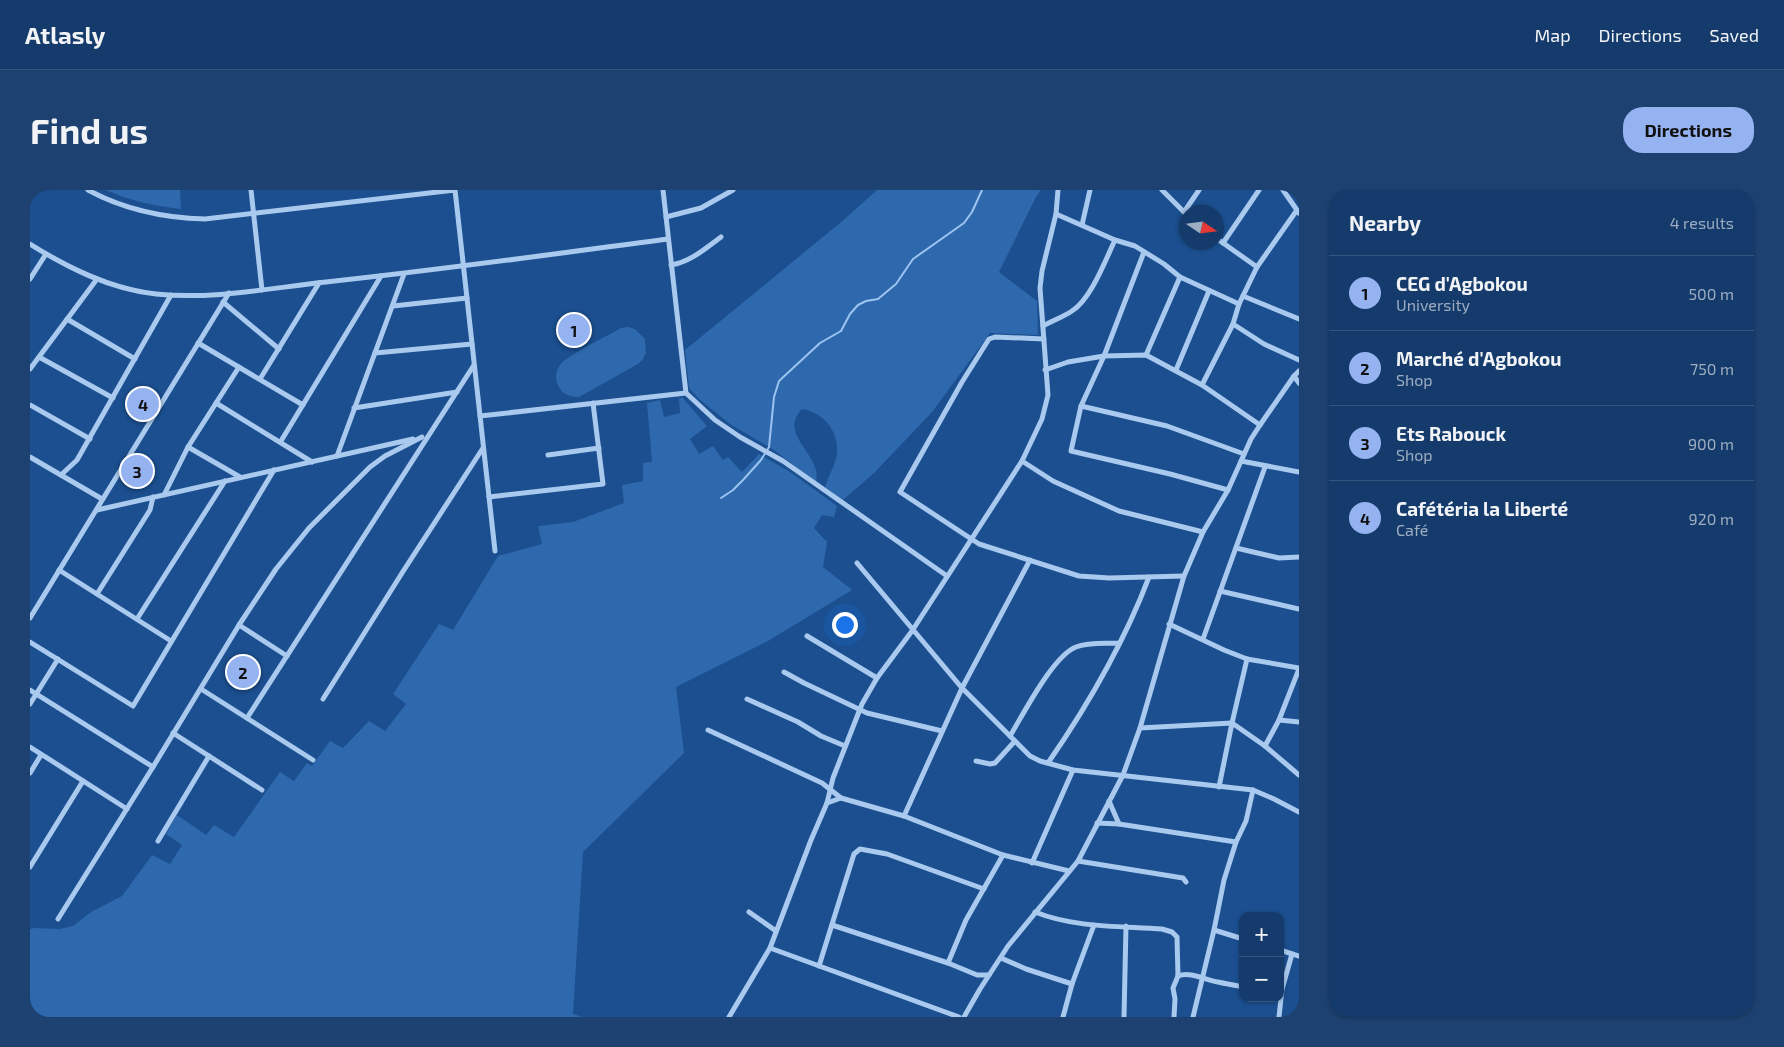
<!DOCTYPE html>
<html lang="en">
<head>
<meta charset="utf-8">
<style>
  :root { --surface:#143b6b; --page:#1d4271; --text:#f1f3f6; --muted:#9dadc1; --line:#33557e; --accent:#95b2f1 }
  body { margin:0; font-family:"Exo 2",sans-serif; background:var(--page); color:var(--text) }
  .controls { position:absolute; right:15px; bottom:15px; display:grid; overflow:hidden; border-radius:10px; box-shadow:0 1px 4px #0004 }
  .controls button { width:45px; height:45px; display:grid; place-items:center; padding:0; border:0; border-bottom:1px solid var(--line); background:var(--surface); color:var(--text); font:25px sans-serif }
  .compass { position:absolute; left:1149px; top:15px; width:45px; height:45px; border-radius:50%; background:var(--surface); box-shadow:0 1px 4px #0004; rotate:103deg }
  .you { position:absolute; left:814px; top:434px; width:18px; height:18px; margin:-12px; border:4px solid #fff; border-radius:50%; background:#1a73e8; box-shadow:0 0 0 8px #1a73e833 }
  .badge { display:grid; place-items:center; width:32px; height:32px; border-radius:50%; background:var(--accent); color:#111; font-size:16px; font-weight:700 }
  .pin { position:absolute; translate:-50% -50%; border:2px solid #fff; box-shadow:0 1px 5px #0006 }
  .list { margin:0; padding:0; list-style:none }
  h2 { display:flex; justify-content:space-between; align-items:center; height:65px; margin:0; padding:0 20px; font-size:21px }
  h2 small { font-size:16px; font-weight:400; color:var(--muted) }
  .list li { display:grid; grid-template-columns:32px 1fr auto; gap:15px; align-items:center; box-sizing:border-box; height:75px; padding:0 20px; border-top:1px solid var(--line) }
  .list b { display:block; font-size:19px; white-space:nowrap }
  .list p { margin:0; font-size:16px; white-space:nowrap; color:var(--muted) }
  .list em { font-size:16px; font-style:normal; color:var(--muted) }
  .map { position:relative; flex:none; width:1269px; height:827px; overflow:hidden; border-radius:20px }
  header { display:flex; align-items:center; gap:30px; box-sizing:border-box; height:70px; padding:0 25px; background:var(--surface); border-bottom:1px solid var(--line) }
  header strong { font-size:24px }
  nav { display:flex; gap:28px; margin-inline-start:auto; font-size:18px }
  .intro { display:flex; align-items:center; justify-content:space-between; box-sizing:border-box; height:120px; padding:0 30px }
  h1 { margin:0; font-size:35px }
  .button { padding:12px 22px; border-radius:20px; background:var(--accent); color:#111; font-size:18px; font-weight:700 }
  main { display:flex; gap:30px; padding:0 30px }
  aside { flex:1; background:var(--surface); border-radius:20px; box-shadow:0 1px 4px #0004 }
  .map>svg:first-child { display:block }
  .green { fill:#2e69ad }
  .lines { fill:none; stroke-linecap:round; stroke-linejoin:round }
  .stream { stroke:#9cc4f0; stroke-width:2 }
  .minor { stroke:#a9c9ee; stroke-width:5 }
</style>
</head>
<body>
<header>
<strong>Atlasly</strong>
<nav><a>Map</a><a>Directions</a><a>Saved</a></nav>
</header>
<div class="intro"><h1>Find us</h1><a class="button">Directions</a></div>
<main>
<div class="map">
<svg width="1269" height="827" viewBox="0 0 1269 827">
  <rect width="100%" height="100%" fill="#1b4f8f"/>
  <g class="green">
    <path d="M76,0H150L151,19C124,16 100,11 76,0Z"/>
    <path d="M847,0H1011L1006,7L969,82L1007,111L1008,145L960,143L903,221L844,283L813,310L795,298C797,289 802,281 805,272C813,247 797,223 772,219C747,245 793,265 786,292L744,260L700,234L669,209L659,198L655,160L810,33Z"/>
    <path d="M598,137L605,139L615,149L616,163L613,169L608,174L549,207C541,207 533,205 529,197C525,190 525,182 530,175C536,166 579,145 591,138Z"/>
    <path d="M652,207L677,236L660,249L669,264L683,256L693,270L698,267L712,282L729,264L760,282L807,316L804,327L792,325L784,338L797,352L793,377L822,400L738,451L646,497L654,563L553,662L543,824L553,827H0V740L2,738L30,739L43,736L61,722L92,706L122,665L140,674L152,655L136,644L147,625L176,645L184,635L204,647L250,582L264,591L277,573L282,576L300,551L313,558L339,531L355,541L376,514L363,504L409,434L423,440L468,366L512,354L508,336L543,332L594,313L592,295L613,291V273L622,272L617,213L630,210L634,227L650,223L649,209Z"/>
  </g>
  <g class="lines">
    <path class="stream" d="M691,308L703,300L713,290L731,270L739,257L744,207L749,191L790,153L811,141L820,124L828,115L836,111L848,109L866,94L883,69L934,33L942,22L952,0"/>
    <g class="minor">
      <path d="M58,0C93,19 135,28 175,29L425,0L465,361"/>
      <path d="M221,0L232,100"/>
      <path d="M633,0L656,203L685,230L710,247L753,271L917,386"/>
      <path d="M1132,0L1156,24"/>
      <path d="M1253,0L1269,23"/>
      <path d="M1154,22L1169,0"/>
      <path d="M1026,24L1085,50L1105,56L1134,74L1150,87L1209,114"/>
      <path d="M636,27L671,18L703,0"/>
      <path d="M1052,35L1060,0"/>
      <path d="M1186,48L1227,77"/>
      <path d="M1193,53L1229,0"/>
      <path d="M0,54C38,78 80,99 126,104C182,110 240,98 296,92C410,80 524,64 638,49"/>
      <path d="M1114,62L1074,166L1051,216L1041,261L1140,284L1198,300"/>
      <path d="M641,75C660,72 675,59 691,47"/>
      <path d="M0,89L16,64"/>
      <path d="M1213,106L1269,129"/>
      <path d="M193,112L249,159"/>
      <path d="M363,116L437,108"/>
      <path d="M37,129L105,169"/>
      <path d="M1203,134L1234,154L1269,170"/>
      <path d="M1013,136C1022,131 1033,127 1042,121C1061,109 1075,71 1085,50"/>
      <path d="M1014,149L965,147L959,149L932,192L870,302L949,354L1049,386L1079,388L1154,386"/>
      <path d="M168,153L273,215"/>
      <path d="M345,163L442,154"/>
      <path d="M1116,165L1150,87"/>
      <path d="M9,167L83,208"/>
      <path d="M0,179L67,89"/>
      <path d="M1015,180L1038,172L1074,166L1116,165L1172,195L1230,235"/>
      <path d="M1146,180L1179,101"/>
      <path d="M1264,186L1269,193"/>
      <path d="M230,189L289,93"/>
      <path d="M1172,195L1203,134L1209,114L1227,77L1267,20"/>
      <path d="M186,213L282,272"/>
      <path d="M0,215L60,249"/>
      <path d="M1051,216L1137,236L1214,264"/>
      <path d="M324,218L427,202"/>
      <path d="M450,226L656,203"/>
      <path d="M251,251L351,86"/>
      <path d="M158,257L210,287"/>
      <path d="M518,265L569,258"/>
      <path d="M307,266L374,84"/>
      <path d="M0,267L72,309"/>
      <path d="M992,271L1023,291L1089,321L1173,342"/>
      <path d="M1211,271L1269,282"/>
      <path d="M31,285L47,270L141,105"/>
      <path d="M134,305L158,257L209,177"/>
      <path d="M459,307L573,294L563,213"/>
      <path d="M67,320L383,249"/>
      <path d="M1206,358L1249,368L1269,367"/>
      <path d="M827,373L932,498L1000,566L1010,571L1043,580L1223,600L1244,609L1269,622"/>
      <path d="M29,380L141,451"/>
      <path d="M1190,401L1269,419"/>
      <path d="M67,404L120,320L123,307"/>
      <path d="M0,428L199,103"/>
      <path d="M107,429L195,291"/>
      <path d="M1139,434L1194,460L1217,469L1269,478"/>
      <path d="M209,435L257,466"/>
      <path d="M777,446L847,488"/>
      <path d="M1173,449L1235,277"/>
      <path d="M0,452L103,516L244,280"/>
      <path d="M754,482L774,493L837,523L912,541"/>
      <path d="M171,499L283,570"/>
      <path d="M0,500L123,577"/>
      <path d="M293,509L372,383L453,258"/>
      <path d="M717,509L768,532L791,546L815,556"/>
      <path d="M0,514L28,469"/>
      <path d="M217,528L444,175"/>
      <path d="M1249,530L1269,532"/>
      <path d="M1110,538L1202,533L1235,556L1269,585"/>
      <path d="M678,540L792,593L811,608"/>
      <path d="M143,543L232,600"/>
      <path d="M980,546C994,523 1023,466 1046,457C1059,452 1076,454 1089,453"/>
      <path d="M1235,556L1249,530L1269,479"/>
      <path d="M0,557L97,619"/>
      <path d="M946,571L960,574L965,573L985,551"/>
      <path d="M1018,573C1058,515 1094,453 1119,387"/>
      <path d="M0,583L11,565"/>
      <path d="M1189,597L1202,533L1217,469"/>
      <path d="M1079,611L1089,634"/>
      <path d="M797,613L811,608L874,626L973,665L1039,681"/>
      <path d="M874,626L932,498L1000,370"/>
      <path d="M1067,633L1089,634L1206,652"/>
      <path d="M128,651L179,566"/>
      <path d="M1048,671L1153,688L1156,692"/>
      <path d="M1002,673L1043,580"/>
      <path d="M0,677L53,591"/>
      <path d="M719,722L746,741"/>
      <path d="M1005,722C1045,738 1090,736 1132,739L1142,742L1147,747L1148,786L1143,798L1145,809L1144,827"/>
      <path d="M28,729L123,577L209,435L246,379L279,338L340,277L355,266L392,247"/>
      <path d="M802,735L918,773L936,730L973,665"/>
      <path d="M1184,740L1213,749"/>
      <path d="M740,758L929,827"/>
      <path d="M1250,760L1269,766"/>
      <path d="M971,768L996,779L1042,794"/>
      <path d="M918,773L947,785H959"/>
      <path d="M789,776L824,664L830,659L857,664L954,699"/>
      <path d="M1148,786C1161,781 1175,790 1188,792C1196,794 1205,795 1213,797"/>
      <path d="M1250,800L1252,799L1262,764"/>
      <path d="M699,827L740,758L781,650L797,613L803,588L832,514L847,488L882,441L992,271L1012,229L1018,205L1010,98L1012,81L1026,24L1028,0"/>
      <path d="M934,827L950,799L978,756L1048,671L1093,585L1110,538L1154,386L1173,342L1198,300L1221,249L1230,235L1264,186L1269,181"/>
      <path d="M1033,827L1042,794L1064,735"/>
      <path d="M1094,827L1096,736"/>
      <path d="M1163,827L1184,740L1194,690L1206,652L1216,631L1223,600"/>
      <path d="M1249,827L1252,799"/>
    </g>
  </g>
</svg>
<div class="controls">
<button>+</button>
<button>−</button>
</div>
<svg class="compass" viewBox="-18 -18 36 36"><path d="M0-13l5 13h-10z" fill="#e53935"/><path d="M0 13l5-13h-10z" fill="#9dadc1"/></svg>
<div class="you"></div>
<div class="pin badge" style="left:544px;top:140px">1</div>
<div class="pin badge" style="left:213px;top:482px">2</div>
<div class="pin badge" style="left:107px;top:281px">3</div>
<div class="pin badge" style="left:113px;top:214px">4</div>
</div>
<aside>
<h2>Nearby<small>4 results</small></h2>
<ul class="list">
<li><span class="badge">1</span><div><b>CEG d'Agbokou</b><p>University</p></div><em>500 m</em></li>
<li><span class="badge">2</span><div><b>Marché d'Agbokou</b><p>Shop</p></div><em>750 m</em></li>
<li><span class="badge">3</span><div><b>Ets Rabouck</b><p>Shop</p></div><em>900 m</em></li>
<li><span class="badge">4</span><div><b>Cafétéria la Liberté</b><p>Café</p></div><em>920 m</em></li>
</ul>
</aside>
</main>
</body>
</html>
